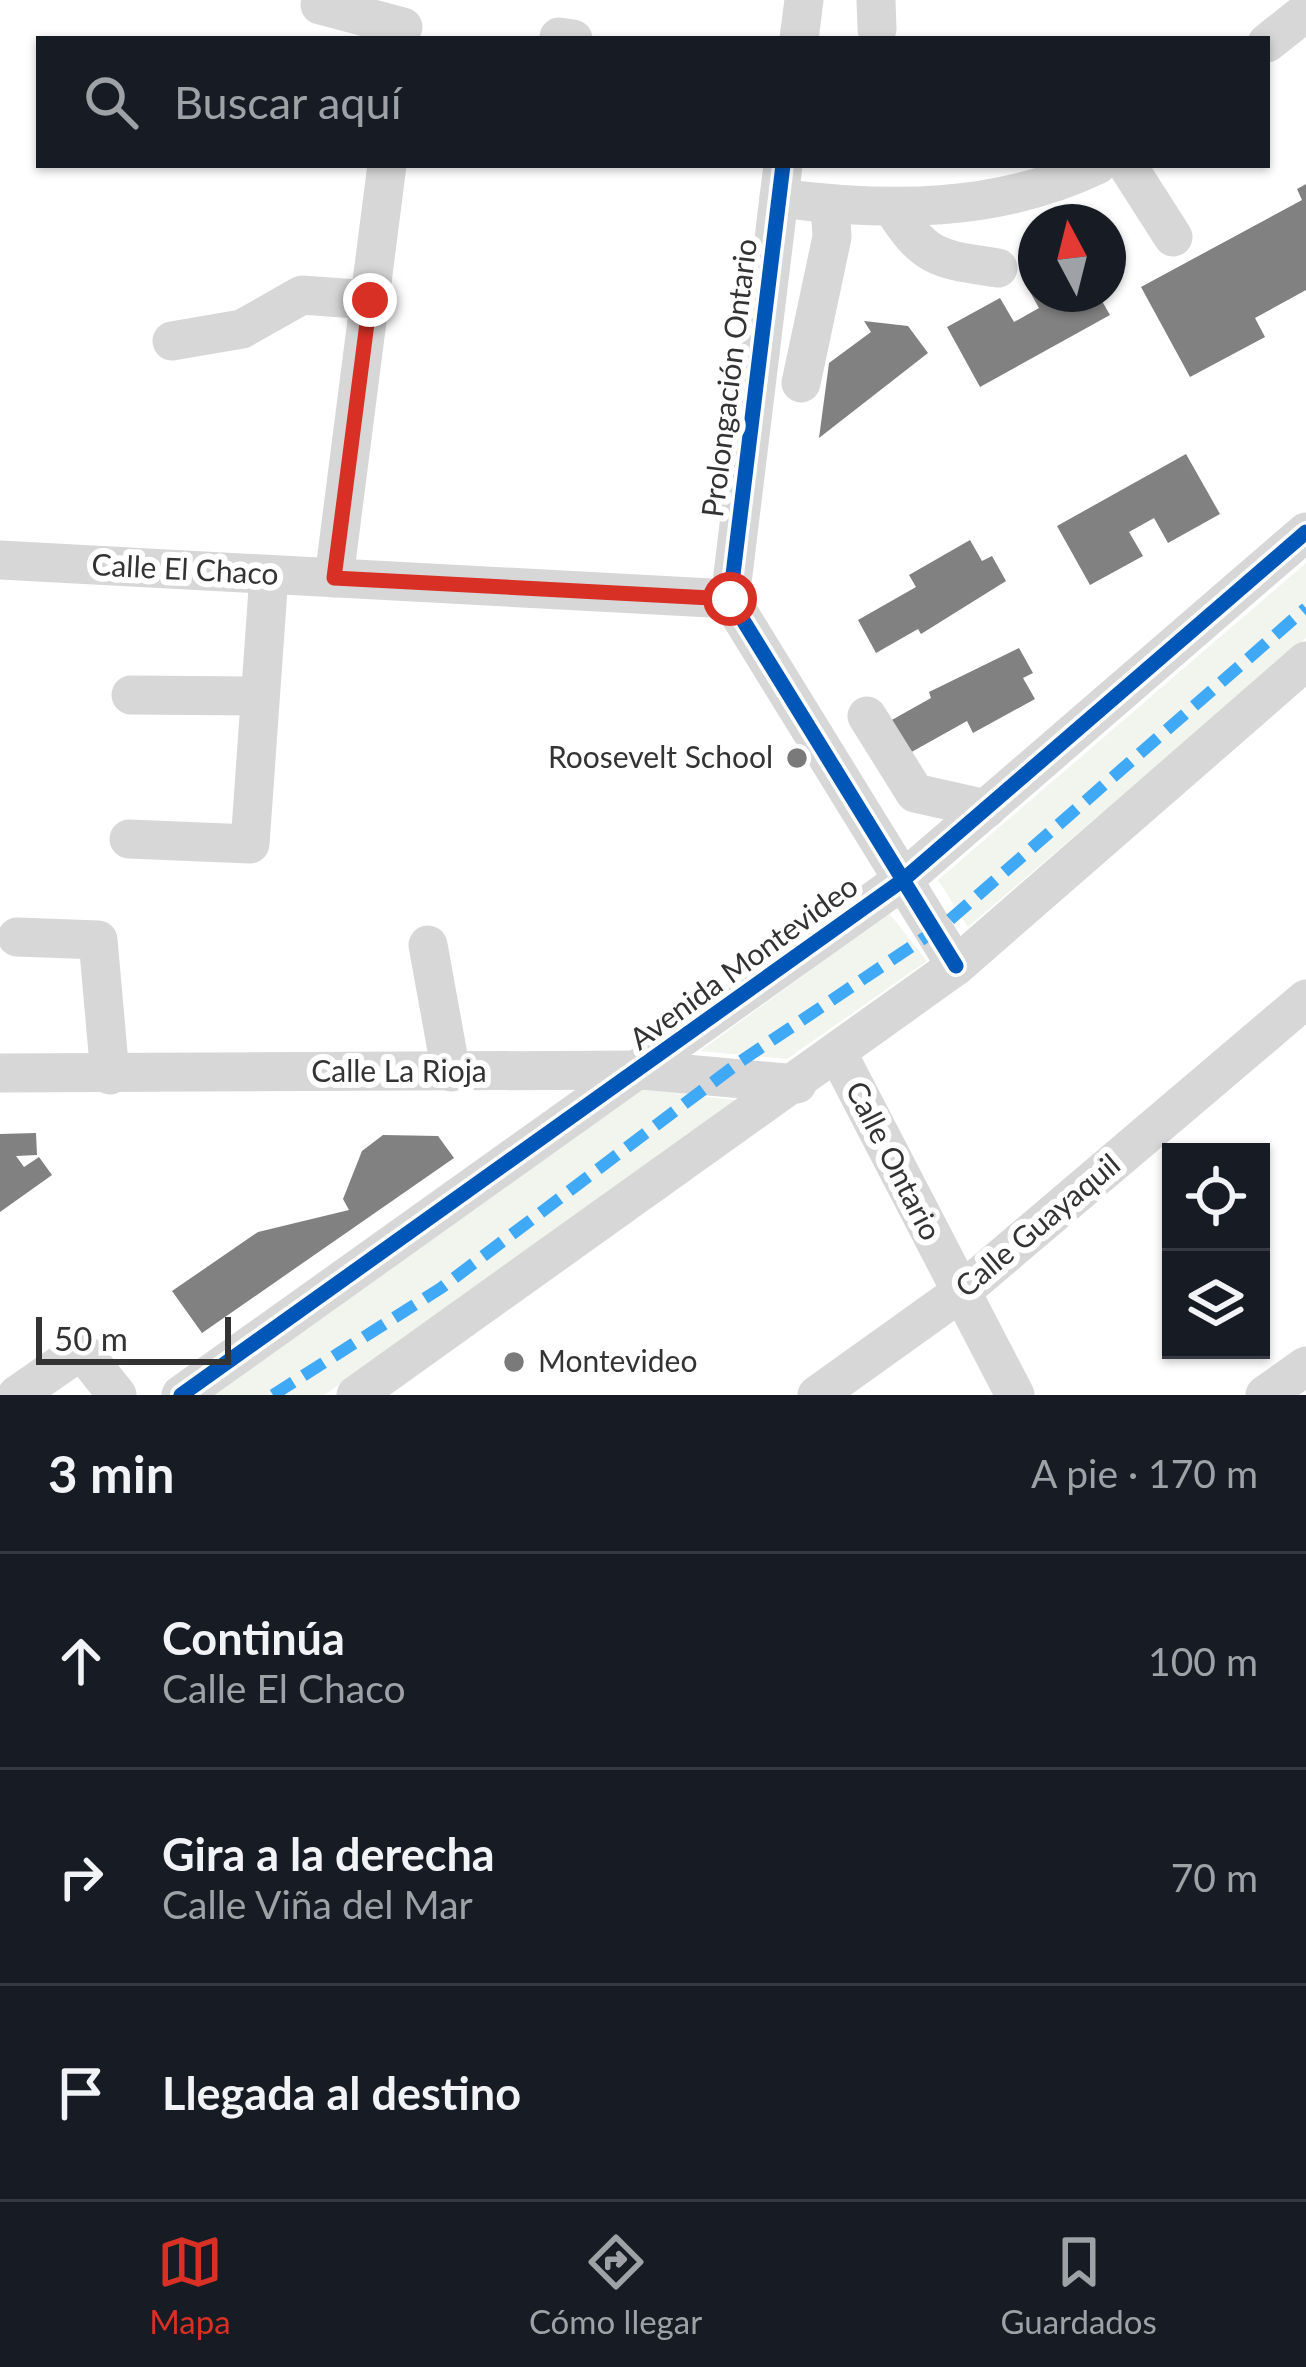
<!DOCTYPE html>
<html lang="es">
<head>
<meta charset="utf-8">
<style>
  :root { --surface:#171b24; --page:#20242c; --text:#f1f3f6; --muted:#9ea1a6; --line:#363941; --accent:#d93025 }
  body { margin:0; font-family:Lato,sans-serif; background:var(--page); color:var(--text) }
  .controls { position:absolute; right:36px; bottom:36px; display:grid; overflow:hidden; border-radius:0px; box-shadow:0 3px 9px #0004 }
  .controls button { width:108px; height:108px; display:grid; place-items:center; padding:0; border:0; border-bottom:3px solid var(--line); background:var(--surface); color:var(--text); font:60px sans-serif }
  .compass { position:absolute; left:1018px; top:204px; width:108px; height:108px; border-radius:50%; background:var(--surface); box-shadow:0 3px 9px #0004; rotate:353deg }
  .scale { position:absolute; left:36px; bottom:30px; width:195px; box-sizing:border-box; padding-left:12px; border:6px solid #333; border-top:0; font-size:33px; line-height:42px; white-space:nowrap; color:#333; -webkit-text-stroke:9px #fff; paint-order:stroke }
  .stop { position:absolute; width:36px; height:36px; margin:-27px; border:9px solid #d93025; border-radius:50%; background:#fff }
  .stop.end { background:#d93025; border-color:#fff; box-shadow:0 3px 12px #0008 }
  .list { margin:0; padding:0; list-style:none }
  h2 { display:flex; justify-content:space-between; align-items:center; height:156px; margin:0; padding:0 48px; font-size:51px }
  h2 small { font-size:39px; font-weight:400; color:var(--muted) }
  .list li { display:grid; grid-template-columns:78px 1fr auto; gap:36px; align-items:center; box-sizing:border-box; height:216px; padding:0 48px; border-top:3px solid var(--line) }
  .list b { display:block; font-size:45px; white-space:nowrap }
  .list p { margin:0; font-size:39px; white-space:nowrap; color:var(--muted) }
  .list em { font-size:39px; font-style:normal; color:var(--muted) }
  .icon { flex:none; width:66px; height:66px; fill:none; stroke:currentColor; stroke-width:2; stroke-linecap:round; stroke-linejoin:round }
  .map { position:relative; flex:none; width:1306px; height:1395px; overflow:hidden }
  .search { position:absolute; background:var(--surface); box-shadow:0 3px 9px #0004; left:36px; right:36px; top:36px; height:132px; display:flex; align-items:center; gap:30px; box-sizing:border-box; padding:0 42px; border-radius:0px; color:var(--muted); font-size:45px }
  .sheet { height:804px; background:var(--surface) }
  nav { display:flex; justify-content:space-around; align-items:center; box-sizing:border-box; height:168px; border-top:3px solid var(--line); background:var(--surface); font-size:33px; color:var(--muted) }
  nav a { display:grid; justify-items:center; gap:6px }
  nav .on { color:var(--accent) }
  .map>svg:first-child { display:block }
  .green { fill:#f1f5ed }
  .building { fill:#818181 }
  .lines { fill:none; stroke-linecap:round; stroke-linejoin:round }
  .minor { stroke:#d7d7d7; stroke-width:39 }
  .quiet { stroke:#3fa9f5; stroke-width:12; stroke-dasharray:24 12; stroke-linecap:butt }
  .cycleway-casing { stroke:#fff; stroke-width:22 }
  .cycleway { stroke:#0057b8; stroke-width:15 }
  .route { stroke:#d93025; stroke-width:15 }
  .poi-dot { fill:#7a7a7a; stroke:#fff; stroke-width:4.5 }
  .labels { text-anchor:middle; stroke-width:12; stroke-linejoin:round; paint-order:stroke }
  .street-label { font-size:30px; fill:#333; stroke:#fff }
  .poi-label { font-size:30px; fill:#333; stroke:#fff; text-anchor:end }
</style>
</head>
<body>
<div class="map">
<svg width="1306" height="1395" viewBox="0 0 1306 1395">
  <rect width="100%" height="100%" fill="#fff"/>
  <g class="green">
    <path d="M1306,563V638L968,927L938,880Z"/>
    <path d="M889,913L927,961L787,1059L700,1051Z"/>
    <path d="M640,1088L748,1102L324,1395H201Z"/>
  </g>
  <g class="building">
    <path d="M1306,184V290L1255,318L1265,337L1190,377L1141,287L1302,200L1297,189Z"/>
    <path d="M1036,277V294H1098L1110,315L980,387L947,327L1000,298L1014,322L1039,308L1025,283Z"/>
    <path d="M864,321L908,326L928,353L819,438L829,363L871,332Z"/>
    <path d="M1186,454L1220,514L1168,543L1154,518L1129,532L1143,556L1090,585L1057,526Z"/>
    <path d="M970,540L982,561L992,556L1006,581L921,634L918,629L876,653L858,620L916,587L909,575Z"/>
    <path d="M1019,648L1033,673L1023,678L1035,699L973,733L967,721L908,754L890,721L931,698L929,692Z"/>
    <path d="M36,1133L37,1155L16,1156L24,1167L39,1157L52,1175L0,1212V1134Z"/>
    <path d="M383,1135L438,1136L454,1158L202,1333L172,1291L258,1232L349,1210L343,1199L362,1151Z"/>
  </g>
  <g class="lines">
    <g class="minor">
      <path d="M876,0L877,29"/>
      <path d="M320,5L403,27"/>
      <path d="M559,37L573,39"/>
      <path d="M799,39L804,0"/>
      <path d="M1267,43L1306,12"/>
      <path d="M783,165L730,599L956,966"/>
      <path d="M1127,165L1173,237"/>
      <path d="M779,198C887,212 997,213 1097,165"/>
      <path d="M893,208C925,260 940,259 998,268"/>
      <path d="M172,341L242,329L302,295L370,300"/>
      <path d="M801,383L832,237L830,205"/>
      <path d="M0,560L730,599"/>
      <path d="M334,578L387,165"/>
      <path d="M131,695L260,696"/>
      <path d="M867,716L915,793L986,809"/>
      <path d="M129,839L250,844L269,575"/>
      <path d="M17,937L98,940L110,1075"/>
      <path d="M428,945L451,1072"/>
      <path d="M838,1054L1015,1395"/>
      <path d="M0,1073L642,1070L797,1084"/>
      <path d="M17,1395L76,1354L85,1355L117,1395"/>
      <path d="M181,1395L903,880L1306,532"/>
      <path d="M356,1395L956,966L1306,661"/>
      <path d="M817,1395L961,1292L1306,999"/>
      <path d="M1265,1395L1306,1366"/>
    </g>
    <path class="quiet" d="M273,1395L441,1288L741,1061L945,924L1306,608"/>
    <g class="cycleway-casing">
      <g id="cycleway">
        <path d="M783,165L730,599L956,966"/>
        <path d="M181,1395L903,880L1306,532"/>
      </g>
    </g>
    <use href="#cycleway" class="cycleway"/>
  </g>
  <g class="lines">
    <path class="route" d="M370,300L334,578L730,599"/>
  </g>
  <g class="poi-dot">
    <circle cx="797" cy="758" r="12"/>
    <circle cx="514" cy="1362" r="12"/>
  </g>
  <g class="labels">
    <g class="street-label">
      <text transform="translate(730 378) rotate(-83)" y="10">Prolongación Ontario</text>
      <text transform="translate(185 570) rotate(3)" y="10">Calle El Chaco</text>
      <text transform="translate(744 963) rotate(-36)" y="10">Avenida Montevideo</text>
      <text x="399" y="1082">Calle La Rioja</text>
      <text transform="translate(893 1161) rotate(63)" y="10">Calle Ontario</text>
      <text transform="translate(1038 1226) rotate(-40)" y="10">Calle Guayaquil</text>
    </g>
    <g class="poi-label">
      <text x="773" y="768">Roosevelt School</text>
      <text x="538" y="1372" text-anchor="start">Montevideo</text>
    </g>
  </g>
</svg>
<div class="controls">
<button><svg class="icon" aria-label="locate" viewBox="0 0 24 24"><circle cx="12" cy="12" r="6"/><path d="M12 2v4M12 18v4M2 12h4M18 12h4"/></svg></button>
<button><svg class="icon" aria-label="layers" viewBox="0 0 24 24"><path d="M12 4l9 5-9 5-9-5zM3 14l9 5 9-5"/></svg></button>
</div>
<svg class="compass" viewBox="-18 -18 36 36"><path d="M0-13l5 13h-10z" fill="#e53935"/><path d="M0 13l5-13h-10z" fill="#9ea1a6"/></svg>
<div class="scale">50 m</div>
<div class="stop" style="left:730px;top:599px"></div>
<div class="stop end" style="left:370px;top:300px"></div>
<div class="search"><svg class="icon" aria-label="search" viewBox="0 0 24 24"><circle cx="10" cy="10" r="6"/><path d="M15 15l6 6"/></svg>Buscar aquí</div>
</div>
<section class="sheet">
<h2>3 min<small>A pie · 170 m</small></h2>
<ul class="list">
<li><svg class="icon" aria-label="ahead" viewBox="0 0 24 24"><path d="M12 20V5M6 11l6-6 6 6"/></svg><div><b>Continúa</b><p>Calle El Chaco</p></div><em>100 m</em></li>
<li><svg class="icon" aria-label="right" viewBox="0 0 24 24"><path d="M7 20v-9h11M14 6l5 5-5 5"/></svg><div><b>Gira a la derecha</b><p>Calle Viña del Mar</p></div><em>70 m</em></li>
<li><svg class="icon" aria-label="arrive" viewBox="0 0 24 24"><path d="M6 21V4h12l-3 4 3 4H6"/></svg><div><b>Llegada al destino</b></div></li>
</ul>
</section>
<nav>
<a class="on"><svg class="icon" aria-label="map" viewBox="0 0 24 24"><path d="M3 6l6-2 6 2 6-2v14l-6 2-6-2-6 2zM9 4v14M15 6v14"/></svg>Mapa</a>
<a><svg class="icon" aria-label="directions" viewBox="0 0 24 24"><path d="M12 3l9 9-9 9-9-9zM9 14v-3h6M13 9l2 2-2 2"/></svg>Cómo llegar</a>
<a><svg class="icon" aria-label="saved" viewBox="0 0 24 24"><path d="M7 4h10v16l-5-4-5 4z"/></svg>Guardados</a>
</nav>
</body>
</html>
